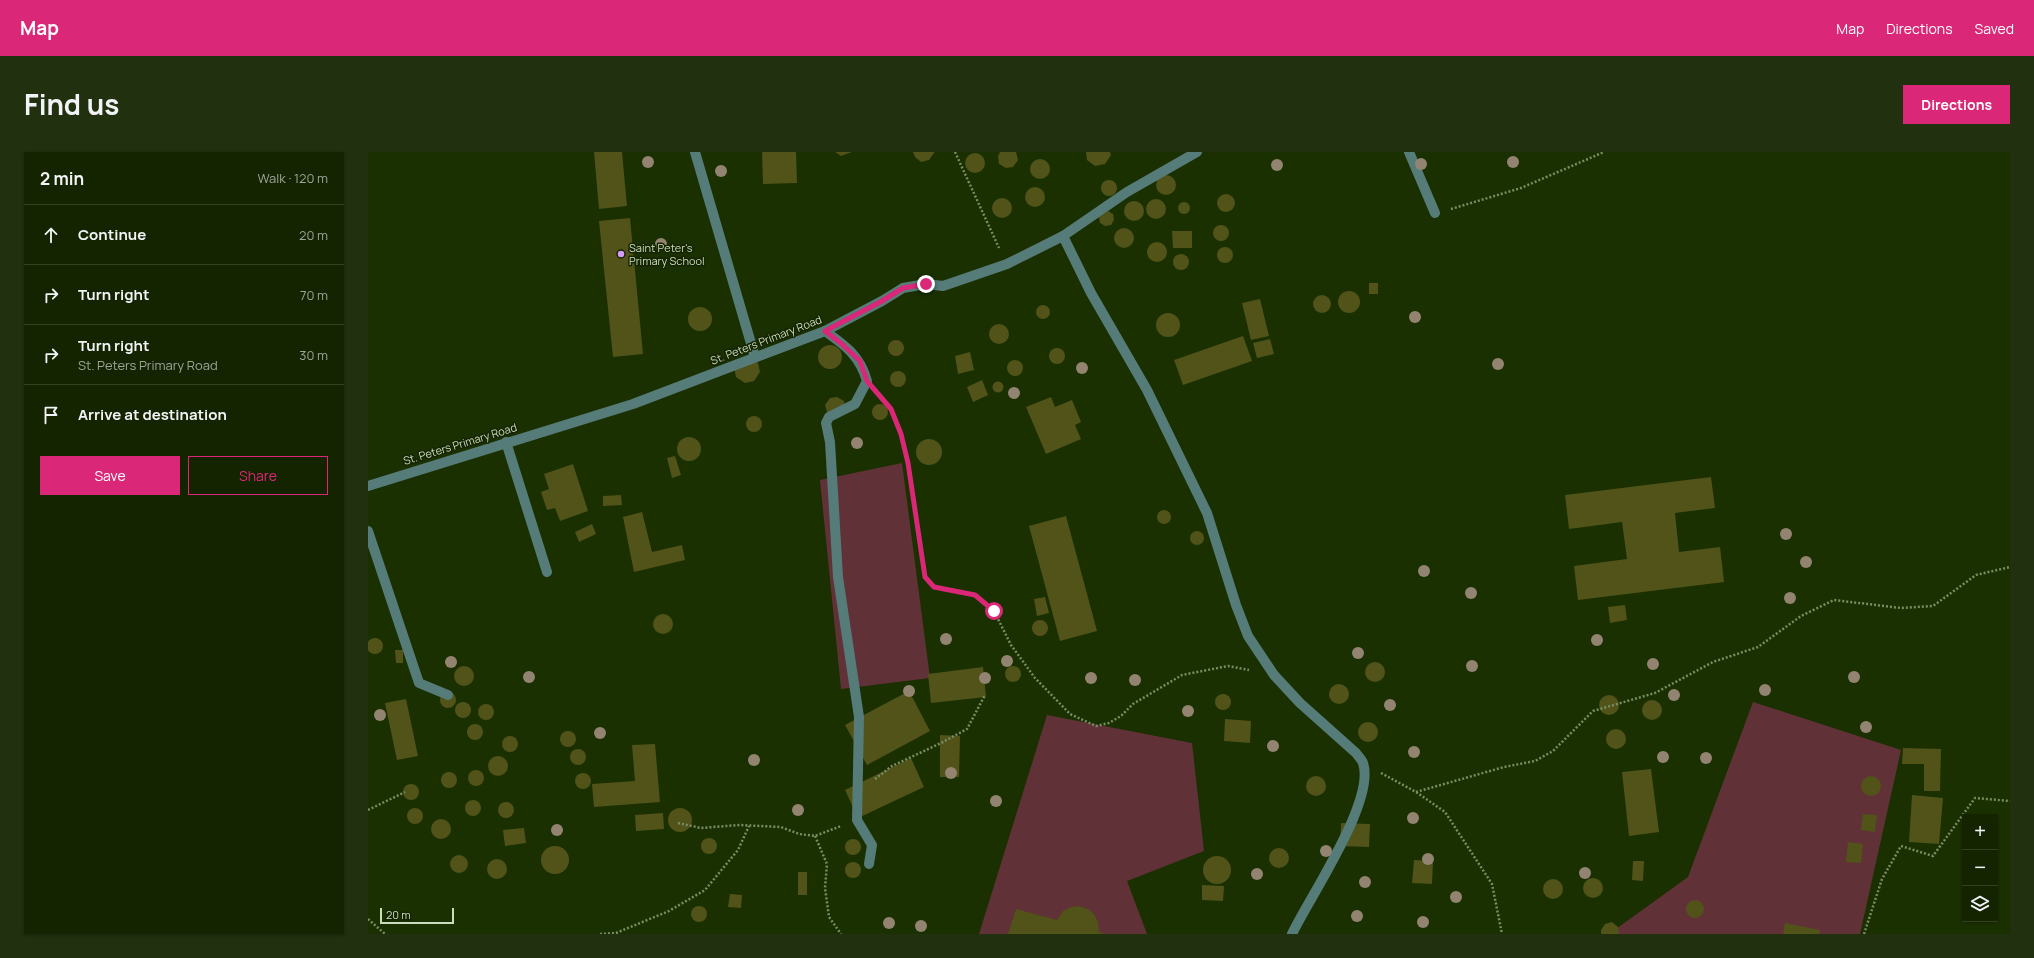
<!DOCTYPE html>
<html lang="en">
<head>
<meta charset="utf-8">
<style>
  :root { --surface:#142400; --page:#21300f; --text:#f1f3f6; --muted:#9da499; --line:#334122; --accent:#db2777 }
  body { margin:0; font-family:Manrope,sans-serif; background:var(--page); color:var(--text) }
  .controls { position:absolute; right:12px; bottom:12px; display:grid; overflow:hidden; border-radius:0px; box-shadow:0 1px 3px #0004 }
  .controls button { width:36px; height:36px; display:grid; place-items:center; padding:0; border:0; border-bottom:1px solid var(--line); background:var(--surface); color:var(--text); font:20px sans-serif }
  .scale { position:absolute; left:12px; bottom:10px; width:74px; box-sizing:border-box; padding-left:4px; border:2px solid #cadcbb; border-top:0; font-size:11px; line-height:14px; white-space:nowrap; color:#cadcbb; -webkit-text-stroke:3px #152403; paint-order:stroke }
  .stop { position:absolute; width:12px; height:12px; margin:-9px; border:3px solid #db2777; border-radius:50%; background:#fff }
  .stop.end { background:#db2777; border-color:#fff; box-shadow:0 1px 4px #0008 }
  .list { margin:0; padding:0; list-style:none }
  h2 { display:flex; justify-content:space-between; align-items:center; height:52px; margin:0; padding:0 16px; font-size:17px }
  h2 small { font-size:13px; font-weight:400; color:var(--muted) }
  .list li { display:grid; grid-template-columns:26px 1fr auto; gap:12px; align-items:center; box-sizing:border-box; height:60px; padding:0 16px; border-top:1px solid var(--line) }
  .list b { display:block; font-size:15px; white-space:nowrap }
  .list p { margin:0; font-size:13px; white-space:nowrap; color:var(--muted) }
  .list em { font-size:13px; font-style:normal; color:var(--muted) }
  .actions { display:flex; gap:8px; padding:12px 16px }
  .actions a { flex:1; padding:9px 0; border:1px solid var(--accent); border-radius:0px; text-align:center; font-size:14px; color:var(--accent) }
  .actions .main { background:var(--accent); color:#fff }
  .icon { flex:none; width:22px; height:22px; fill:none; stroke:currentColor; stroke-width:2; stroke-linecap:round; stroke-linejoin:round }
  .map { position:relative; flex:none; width:1642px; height:782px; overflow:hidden; border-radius:0px }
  header { display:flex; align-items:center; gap:24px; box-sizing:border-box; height:56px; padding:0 20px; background:var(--accent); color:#fff }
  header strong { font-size:19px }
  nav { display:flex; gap:22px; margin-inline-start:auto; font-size:14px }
  .intro { display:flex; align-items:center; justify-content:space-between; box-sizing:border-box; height:96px; padding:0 24px }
  h1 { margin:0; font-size:28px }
  .button { padding:10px 18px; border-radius:0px; background:var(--accent); color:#fff; font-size:14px; font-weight:700 }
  main { display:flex; gap:24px; padding:0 24px }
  aside { flex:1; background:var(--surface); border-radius:0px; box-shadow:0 1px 3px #0004 }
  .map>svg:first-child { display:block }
  .green { fill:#613138 }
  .building { fill:#515318 }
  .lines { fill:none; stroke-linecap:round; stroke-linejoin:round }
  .path { stroke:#798d65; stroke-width:2.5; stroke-dasharray:2 2; stroke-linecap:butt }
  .minor { stroke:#567c79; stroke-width:10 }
  .tree { fill:#928471 }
  .route { stroke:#db2777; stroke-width:5 }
  .poi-dot { fill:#d59cfb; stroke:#152403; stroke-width:1.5 }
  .labels { text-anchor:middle; stroke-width:3; stroke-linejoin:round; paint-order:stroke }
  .poi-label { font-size:11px; fill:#cadcbb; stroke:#152403; text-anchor:start }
  .street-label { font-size:11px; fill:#cadcbb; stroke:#152403 }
</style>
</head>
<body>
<header>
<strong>Map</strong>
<nav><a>Map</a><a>Directions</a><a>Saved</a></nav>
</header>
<div class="intro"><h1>Find us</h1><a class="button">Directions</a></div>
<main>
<aside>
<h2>2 min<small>Walk · 120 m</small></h2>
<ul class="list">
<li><svg class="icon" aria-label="ahead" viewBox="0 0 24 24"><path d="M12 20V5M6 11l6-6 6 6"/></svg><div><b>Continue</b></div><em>20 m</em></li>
<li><svg class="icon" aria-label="right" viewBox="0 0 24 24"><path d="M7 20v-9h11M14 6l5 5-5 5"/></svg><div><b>Turn right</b></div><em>70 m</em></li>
<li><svg class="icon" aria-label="right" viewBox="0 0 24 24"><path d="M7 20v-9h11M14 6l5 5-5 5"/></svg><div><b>Turn right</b><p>St. Peters Primary Road</p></div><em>30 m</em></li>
<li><svg class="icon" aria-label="arrive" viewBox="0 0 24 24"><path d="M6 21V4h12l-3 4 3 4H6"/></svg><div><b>Arrive at destination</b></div></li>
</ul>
<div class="actions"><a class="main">Save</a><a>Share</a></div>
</aside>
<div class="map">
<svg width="1642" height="782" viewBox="0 0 1642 782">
  <rect width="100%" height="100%" fill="#1a3000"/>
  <g class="green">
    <path d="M534,311L562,526L473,537L452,328Z"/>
    <path d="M1385,550L1533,598L1492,782H1241L1320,725Z"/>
    <path d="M679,563L824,591L836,699L759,729L779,782H611Z"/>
  </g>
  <g class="building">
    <path d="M226,0H254L259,54L231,57Z"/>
    <path d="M394,0H428L429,31L395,32Z"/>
    <path d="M467,0H484L473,4Z"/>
    <path d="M545,0H566V1L561,8L553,10L547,5Z"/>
    <path d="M632,0H648L650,8L645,15L638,16L631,12L630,4Z"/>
    <path d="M718,0H742L743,3L737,12L727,14L719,8Z"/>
    <circle cx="607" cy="11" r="10"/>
    <circle cx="672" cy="17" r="10"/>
    <circle cx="798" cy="33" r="10"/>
    <circle cx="741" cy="36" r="8"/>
    <circle cx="667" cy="45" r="10"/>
    <circle cx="858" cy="51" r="9"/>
    <circle cx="634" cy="56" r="10"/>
    <circle cx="788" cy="57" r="10"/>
    <circle cx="766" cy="59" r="10"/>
    <circle cx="816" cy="56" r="6"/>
    <path d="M740,59L745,62L746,68L743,73L737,74L732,71L731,65Z"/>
    <path d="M262,66L275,202L245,205L231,69Z"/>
    <circle cx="853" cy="81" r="8"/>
    <circle cx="756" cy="86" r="10"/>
    <path d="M804,79H824V96H805Z"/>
    <circle cx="789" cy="100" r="10"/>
    <circle cx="857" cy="103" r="8"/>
    <circle cx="813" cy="110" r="8"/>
    <rect x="1001" y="131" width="9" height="11"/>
    <circle cx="981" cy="150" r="11"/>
    <circle cx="954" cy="152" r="9"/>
    <path d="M892,147L901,184L883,188L874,151Z"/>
    <circle cx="675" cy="160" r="7"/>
    <circle cx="332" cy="167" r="12"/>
    <circle cx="800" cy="173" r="12"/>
    <circle cx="631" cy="182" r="10"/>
    <path d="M875,184L884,209L815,233L806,208Z"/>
    <path d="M902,187L906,202L889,206L885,191Z"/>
    <circle cx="528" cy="196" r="8"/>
    <circle cx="462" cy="205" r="12"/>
    <circle cx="689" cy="204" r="8"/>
    <path d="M602,200L606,218L590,222L587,204Z"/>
    <path d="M382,205L390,211L392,220L386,229L377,231L368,225L366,215Z"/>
    <circle cx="647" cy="216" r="8"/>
    <circle cx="530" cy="227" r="8"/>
    <path d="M614,228L620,243L605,250L599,235Z"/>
    <circle cx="630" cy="235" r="5.5"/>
    <path d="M469,245L476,249L477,257L465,265L459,260L457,253L462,246Z"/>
    <path d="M683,245L687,255L704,248L713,270L707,273L713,287L678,302L658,255Z"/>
    <circle cx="512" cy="260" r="8"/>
    <circle cx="386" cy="272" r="8"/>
    <circle cx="321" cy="297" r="12"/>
    <circle cx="561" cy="300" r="13"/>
    <path d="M307,304L313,323L304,326L299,306Z"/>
    <path d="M205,312L220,359L192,369L187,356L179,358L173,340L181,337L176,322Z"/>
    <path d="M1343,325L1347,356L1307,361L1311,400L1352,395L1356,430L1210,448L1206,414L1259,407L1254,370L1201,377L1197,343Z"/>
    <path d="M253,343L254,353L235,354V344Z"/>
    <circle cx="796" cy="365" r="7"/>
    <path d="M274,360L284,400L314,393L317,408L266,420L255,365Z"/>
    <path d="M698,364L729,479L692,489L661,374Z"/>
    <path d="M224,372L228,382L211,390L207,380Z"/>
    <circle cx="829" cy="386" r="7"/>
    <path d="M677,445L681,461L669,464L666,447Z"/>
    <path d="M1257,453L1259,468L1242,471L1240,455Z"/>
    <circle cx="295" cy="472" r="10"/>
    <circle cx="672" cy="476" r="8"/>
    <circle cx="7" cy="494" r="8"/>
    <path d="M27,498H35V511H28Z"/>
    <circle cx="1007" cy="520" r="10"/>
    <circle cx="96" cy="524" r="10"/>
    <circle cx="645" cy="522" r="8"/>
    <path d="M615,515L618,545L563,551L560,522Z"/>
    <circle cx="971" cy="542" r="10"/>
    <path d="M541,539L562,579L499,613L477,573Z"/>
    <circle cx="80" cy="548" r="8"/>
    <circle cx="855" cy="550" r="8"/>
    <circle cx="1241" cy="553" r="10"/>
    <path d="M38,547L50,604L29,608L17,551Z"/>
    <circle cx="1284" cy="558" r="10"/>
    <circle cx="95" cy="558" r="8"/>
    <circle cx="118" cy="560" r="8"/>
    <path d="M857,567L883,569L882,591L856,589Z"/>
    <circle cx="1000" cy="580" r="10"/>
    <circle cx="107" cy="580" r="8"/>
    <circle cx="1248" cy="587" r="10"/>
    <circle cx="200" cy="587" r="8"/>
    <path d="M572,583L592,584L591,625H572Z"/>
    <circle cx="142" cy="592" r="8"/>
    <path d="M287,592L292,650L226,655L224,632L267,629L264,593Z"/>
    <path d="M1535,596L1573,597L1572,639H1556V612H1534Z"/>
    <circle cx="210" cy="605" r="8"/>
    <circle cx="130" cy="614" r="10"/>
    <path d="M543,606L556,635L490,666L477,638Z"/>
    <path d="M1283,617L1291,680L1261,684L1254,620Z"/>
    <circle cx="108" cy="626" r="8"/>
    <circle cx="81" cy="628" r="8"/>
    <circle cx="215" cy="629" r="8"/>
    <circle cx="948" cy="634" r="10"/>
    <circle cx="1503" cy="634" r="10"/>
    <circle cx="43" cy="640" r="8"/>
    <path d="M1544,643L1575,646L1571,692L1541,690Z"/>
    <circle cx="105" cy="656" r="8"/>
    <circle cx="138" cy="658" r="8"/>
    <circle cx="312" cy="668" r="12"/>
    <circle cx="47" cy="664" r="8"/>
    <path d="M295,661L296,677L268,679L267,663Z"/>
    <path d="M1495,662L1509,663L1507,680L1493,678Z"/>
    <circle cx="73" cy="677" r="10"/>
    <path d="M973,671L1002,672L1001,695L972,694Z"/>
    <path d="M156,676L158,691L137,694L135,678Z"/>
    <circle cx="341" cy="694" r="8"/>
    <circle cx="485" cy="695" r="8"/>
    <path d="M1480,690L1495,692L1493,711L1478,710Z"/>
    <circle cx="187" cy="708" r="14"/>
    <circle cx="911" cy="706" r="10"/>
    <circle cx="91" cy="712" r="9"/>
    <circle cx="849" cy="718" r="14"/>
    <circle cx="129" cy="717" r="10"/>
    <path d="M1046,708L1065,709L1064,732L1044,731Z"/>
    <path d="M1265,709H1276L1275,729L1264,728Z"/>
    <circle cx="485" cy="718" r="8"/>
    <rect x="430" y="720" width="9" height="23"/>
    <circle cx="1225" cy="736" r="10"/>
    <circle cx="1185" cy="737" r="10"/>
    <path d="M834,733L856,734L855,749L834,748Z"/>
    <path d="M362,742L374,743L373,756L360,755Z"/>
    <circle cx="1327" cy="757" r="9"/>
    <circle cx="331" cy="762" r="8"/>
    <path d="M711,754L720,757L726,762L730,770L731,780L737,782H640L648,757L689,768L695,759L703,755Z"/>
    <path d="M1244,770L1250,775L1251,782H1233V778L1237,772Z"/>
    <path d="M1417,771L1452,778L1451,782H1415Z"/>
  </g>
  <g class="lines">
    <g class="path">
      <path d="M587,0L631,96"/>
      <path d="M1083,57L1153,36L1236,0"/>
      <path d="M511,243L523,257L533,281L540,311L557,425L566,435L607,443L626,459L643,493L667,526L702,562L728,574L741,571L753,564L765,552L814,523L860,514L881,518"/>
      <path d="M1013,621L1048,640L1077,660L1124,732L1134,782"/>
      <path d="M507,627L524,614L573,591L599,577L617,543"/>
      <path d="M1048,640L1136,615L1167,609L1185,599L1225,559L1287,541L1345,510L1390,495L1433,464L1466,448L1533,456L1565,454L1608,423L1642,415"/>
      <path d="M0,658L37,640"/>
      <path d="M310,671L333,676L371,673L413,675L431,682L447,684L473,674"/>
      <path d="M447,684L459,712L457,736L461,765L473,782"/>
      <path d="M0,767L17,782"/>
      <path d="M232,782L248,781L301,759L337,738L370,698L381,674"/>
      <path d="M1496,782L1514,727L1533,694L1565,704L1607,646L1642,649"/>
    </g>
    <g class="minor">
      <path d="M327,0L387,205"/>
      <path d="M1041,0L1067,61"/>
      <path d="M695,84L723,141L779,238L839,361L868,453L880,484L906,523L932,551L988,601C990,604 994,608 995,611C1008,649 941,746 924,782"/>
      <path d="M457,179C478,194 492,204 499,229L487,252L461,265L458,271L462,290L470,425L491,565L489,668L504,693L501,712"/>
      <path d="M138,290L179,420"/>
      <path d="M0,334L265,252L457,179L514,149L535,136L558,132L575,134L639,112L695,84L759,40L829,0"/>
      <path d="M0,379L51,531L80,543"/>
    </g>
  </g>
  <g class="tree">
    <circle cx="280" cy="10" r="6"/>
    <circle cx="1145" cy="10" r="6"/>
    <circle cx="1053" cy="12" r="6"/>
    <circle cx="909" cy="13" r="6"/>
    <circle cx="353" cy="19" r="6"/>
    <circle cx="293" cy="92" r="6"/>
    <circle cx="1047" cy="165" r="6"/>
    <circle cx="1130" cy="212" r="6"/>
    <circle cx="714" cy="216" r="6"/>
    <circle cx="646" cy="241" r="6"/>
    <circle cx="489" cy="291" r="6"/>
    <circle cx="1418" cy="382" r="6"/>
    <circle cx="1438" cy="410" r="6"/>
    <circle cx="1056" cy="419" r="6"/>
    <circle cx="1103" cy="441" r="6"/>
    <circle cx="1422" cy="446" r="6"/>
    <circle cx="578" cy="487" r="6"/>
    <circle cx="1229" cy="488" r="6"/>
    <circle cx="990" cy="501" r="6"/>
    <circle cx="639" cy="509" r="6"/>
    <circle cx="83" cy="510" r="6"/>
    <circle cx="1285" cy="512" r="6"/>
    <circle cx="1104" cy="514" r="6"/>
    <circle cx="161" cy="525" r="6"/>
    <circle cx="1486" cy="525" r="6"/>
    <circle cx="617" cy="526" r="6"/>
    <circle cx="723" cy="526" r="6"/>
    <circle cx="767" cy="528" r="6"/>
    <circle cx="1397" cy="538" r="6"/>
    <circle cx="541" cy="539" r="6"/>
    <circle cx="1306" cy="543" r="6"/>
    <circle cx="1022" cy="553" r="6"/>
    <circle cx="820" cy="559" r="6"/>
    <circle cx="12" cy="563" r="6"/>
    <circle cx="1498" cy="575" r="6"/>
    <circle cx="232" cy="581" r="6"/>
    <circle cx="905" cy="594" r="6"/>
    <circle cx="1046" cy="600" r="6"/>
    <circle cx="1295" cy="605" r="6"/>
    <circle cx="1338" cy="606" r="6"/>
    <circle cx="386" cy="608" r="6"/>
    <circle cx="583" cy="621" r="6"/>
    <circle cx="628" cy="649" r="6"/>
    <circle cx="430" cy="658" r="6"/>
    <circle cx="1045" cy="666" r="6"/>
    <circle cx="189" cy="678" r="6"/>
    <circle cx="958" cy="699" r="6"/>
    <circle cx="1060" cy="707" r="6"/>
    <circle cx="1217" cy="721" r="6"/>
    <circle cx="889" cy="722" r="6"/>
    <circle cx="997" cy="730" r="6"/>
    <circle cx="1088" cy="745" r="6"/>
    <circle cx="989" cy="764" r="6"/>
    <circle cx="1055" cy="770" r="6"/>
    <circle cx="521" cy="771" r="6"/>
    <circle cx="553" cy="774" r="6"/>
  </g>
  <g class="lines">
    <path class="route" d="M558,132L535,136L514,149L457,179L474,192L492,209L499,229L523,257L533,282L540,311L557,425L566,435L607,443L626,459"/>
  </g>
  <circle class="poi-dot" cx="253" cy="102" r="4"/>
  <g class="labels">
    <g class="poi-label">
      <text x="261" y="100">Saint Peter's<tspan x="261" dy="13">Primary School</tspan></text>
    </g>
    <g class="street-label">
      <text transform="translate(398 188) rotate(-21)" y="4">St. Peters Primary Road</text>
      <text transform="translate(92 292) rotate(-17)" y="4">St. Peters Primary Road</text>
    </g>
  </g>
</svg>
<div class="controls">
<button>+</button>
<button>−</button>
<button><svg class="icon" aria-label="layers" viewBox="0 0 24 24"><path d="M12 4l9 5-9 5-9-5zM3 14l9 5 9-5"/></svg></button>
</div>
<div class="scale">20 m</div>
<div class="stop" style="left:626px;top:459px"></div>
<div class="stop end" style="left:558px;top:132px"></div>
</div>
</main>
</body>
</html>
